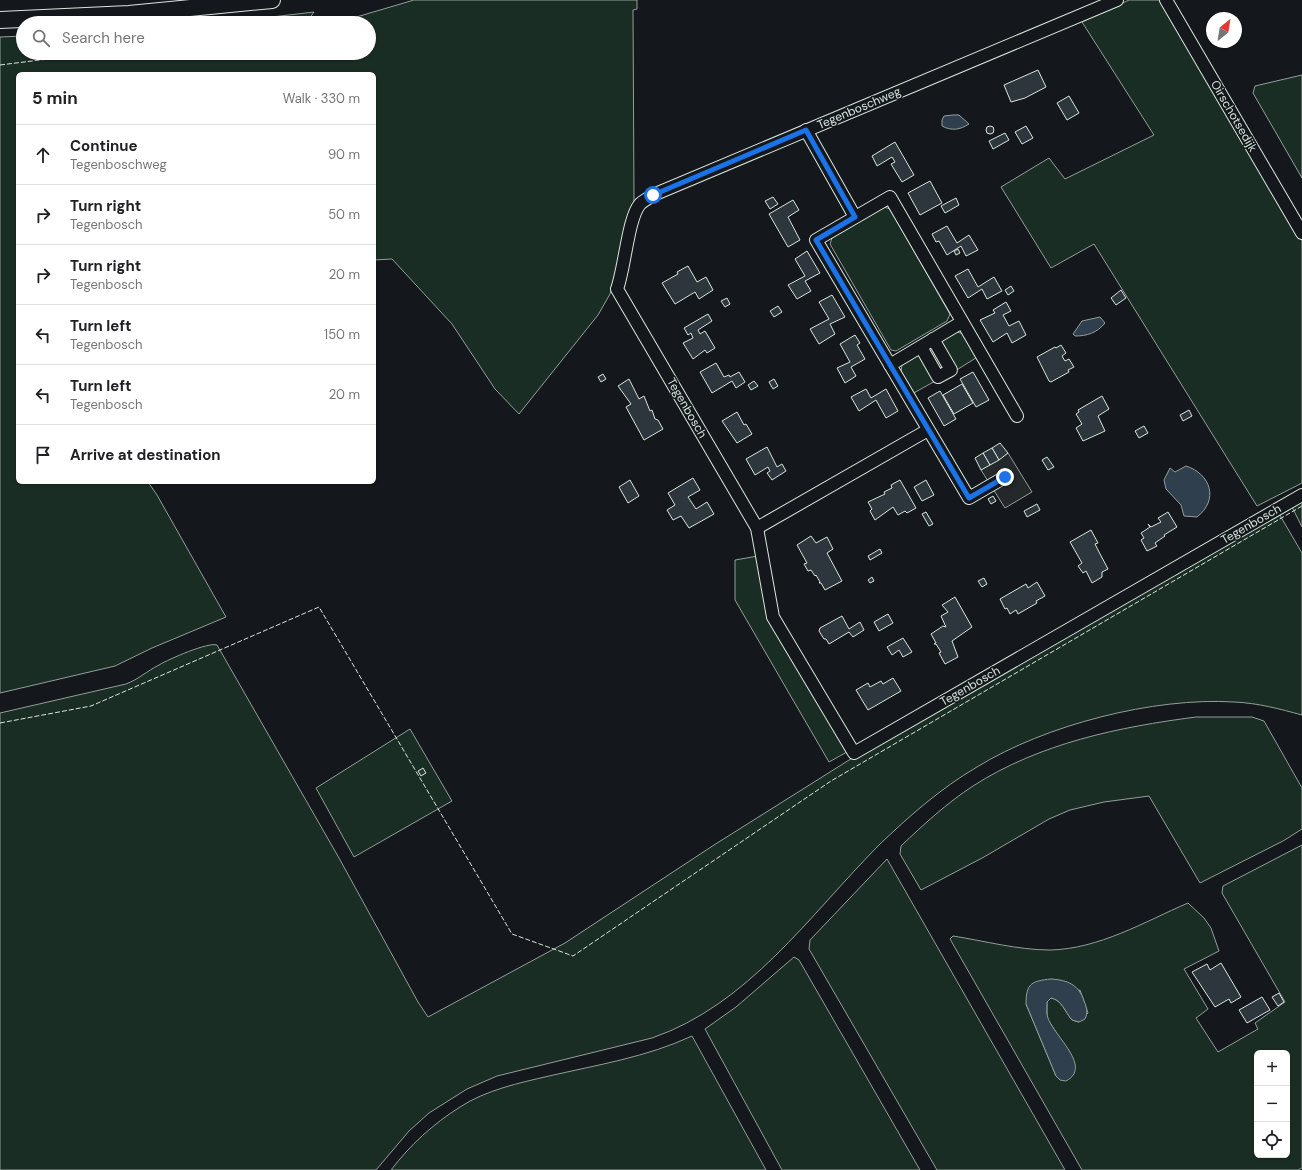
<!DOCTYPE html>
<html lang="en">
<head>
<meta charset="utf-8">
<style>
  :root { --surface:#fff; --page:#f6f6f6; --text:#202124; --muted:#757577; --line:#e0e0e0 }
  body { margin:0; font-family:"DM Sans",sans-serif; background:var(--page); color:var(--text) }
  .controls { position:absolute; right:12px; bottom:12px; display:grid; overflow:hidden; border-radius:6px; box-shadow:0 1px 3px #0004 }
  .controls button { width:36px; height:36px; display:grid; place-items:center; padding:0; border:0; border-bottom:1px solid var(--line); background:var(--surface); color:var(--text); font:20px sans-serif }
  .compass { position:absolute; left:1206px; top:12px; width:36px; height:36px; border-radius:50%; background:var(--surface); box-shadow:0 1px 3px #0004; rotate:30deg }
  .stop { position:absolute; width:12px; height:12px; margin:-9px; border:3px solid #1a73e8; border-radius:50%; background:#fff }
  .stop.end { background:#1a73e8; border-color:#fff; box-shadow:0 1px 4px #0008 }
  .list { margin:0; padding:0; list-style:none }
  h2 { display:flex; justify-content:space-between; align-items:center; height:52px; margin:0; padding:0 16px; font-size:17px }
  h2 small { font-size:13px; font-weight:400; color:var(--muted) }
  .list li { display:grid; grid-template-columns:26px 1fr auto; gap:12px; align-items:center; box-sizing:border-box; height:60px; padding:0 16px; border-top:1px solid var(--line) }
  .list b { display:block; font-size:15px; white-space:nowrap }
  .list p { margin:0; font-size:13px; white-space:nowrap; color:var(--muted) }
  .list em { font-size:13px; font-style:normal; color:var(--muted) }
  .icon { flex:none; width:22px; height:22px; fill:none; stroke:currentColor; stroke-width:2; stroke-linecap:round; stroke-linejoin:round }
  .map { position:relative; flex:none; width:1302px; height:1170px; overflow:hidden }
  .search { position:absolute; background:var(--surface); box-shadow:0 1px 3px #0004; left:16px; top:16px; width:360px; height:44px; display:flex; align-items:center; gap:10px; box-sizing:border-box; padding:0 14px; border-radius:22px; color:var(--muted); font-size:15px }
  .panel { position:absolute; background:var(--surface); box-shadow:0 1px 3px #0004; left:16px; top:72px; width:360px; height:412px; border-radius:6px }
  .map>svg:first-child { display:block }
  .green { fill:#1a2d24; stroke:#939e99; fill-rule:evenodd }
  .parking { fill:#24282b; stroke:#939e99 }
  .water { fill:#2f3f4d; stroke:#939e99 }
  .building { fill:#2c363c; stroke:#d8e6dc }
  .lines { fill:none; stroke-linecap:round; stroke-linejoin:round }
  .street-casing { stroke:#d8e6dc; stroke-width:14 }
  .secondary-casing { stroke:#d8e6dc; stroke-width:18 }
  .street { stroke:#14181c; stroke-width:12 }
  .secondary { stroke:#14181c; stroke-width:16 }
  .fence { stroke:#d8e6dc; stroke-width:1; stroke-dasharray:5 2; stroke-linecap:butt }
  .route { stroke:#1a73e8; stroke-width:5 }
  .labels { text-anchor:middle; stroke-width:3; stroke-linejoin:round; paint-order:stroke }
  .street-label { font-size:12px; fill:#d8e6dc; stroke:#14181c }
</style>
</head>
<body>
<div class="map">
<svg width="1302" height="1170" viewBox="0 0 1302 1170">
  <rect width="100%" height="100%" fill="#14181c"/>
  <g class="green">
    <path d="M414,0H637V9L633,10L634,200L623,247L610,294L598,315L519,414L495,389L452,324L392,259L374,260V74H18V482H148L157,495L226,617L152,648L115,666L0,693V37L23,36V53H369V23H336Z"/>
    <path d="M1129,0H1159L1302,241V483L1257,506L1094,244L1051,268L1001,187L1049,158L1065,179L1154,135L1082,22Z"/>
    <path d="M314,12L306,23H221Z"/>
    <path d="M1302,75V178L1253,93L1255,86Z"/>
    <path d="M884,207L890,209L950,314L947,321L896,351L891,350L830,244L832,238Z"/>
    <path d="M956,332L965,334L979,356L955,371L940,346L942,340Z"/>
    <path d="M916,355L922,356L937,380L912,394L901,373L902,364Z"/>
    <path d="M1302,499V527L1291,505Z"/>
    <path d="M1278,512L1302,553V715C1280,709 1258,703 1234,702C1154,697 1045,725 977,767C941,788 908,817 878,846C809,916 748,1005 652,1038L497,1076L467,1089L429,1113L409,1131L376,1170H0V713L126,684C139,679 147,671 159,665C169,659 208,642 217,645L339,858L418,1002L428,1017L565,943L714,845L865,750Z"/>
    <path d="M758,556L769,620L847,752L829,762L735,600V560Z"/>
    <path d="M1196,717H1252L1264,721L1302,788V829L1283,841L1200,883L1149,796L1104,802L1070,810L1049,819L984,857L921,890L900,854L901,846C924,824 947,803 973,786C1040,743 1119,727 1196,717Z"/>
    <path d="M410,729L452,801L354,857L316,788Z"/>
    <path d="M1302,845V1168L1298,1170H1082L950,939L953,936C985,941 1018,950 1050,950C1099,949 1144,922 1188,903L1204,918L1211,928L1219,951L1184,969L1208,1009L1196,1018L1218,1052L1258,1029L1255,1023L1285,1002L1222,893L1223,886ZM1080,990L1088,1013L1079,1022L1072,1020C1065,1012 1062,1000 1051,998L1047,1002V1018L1073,1059L1060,1080L1056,1076L1026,1004ZM1257,1053H1287V1155H1257Z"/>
    <path d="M887,859L1065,1170H937L809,949L810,940Z"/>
    <path d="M794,957L799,960L920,1170H782L705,1029L736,1007Z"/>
    <path d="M692,1036L766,1170H391C410,1145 433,1124 460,1107C486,1090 519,1083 549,1076C597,1065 647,1057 692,1036Z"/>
  </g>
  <path class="parking" d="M1008,453L1032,492L1005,508L981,470Z"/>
  <g class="water">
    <path d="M953,115H959L969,124C960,130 951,131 942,126V120L944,116Z"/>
    <path d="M1100,317L1105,323C1097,333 1087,336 1075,336L1073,334L1082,321Z"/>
    <path d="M1186,466C1211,474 1219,500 1197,517L1184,516L1181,505L1166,489L1164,480L1170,468L1175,472Z"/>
    <path d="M1051,979C1068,980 1079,985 1084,1001C1087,1008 1088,1013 1085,1019L1079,1022L1072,1020C1065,1012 1062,1000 1051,998L1047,1002C1047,1007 1046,1014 1048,1018C1054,1036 1093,1067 1066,1081L1060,1080L1056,1076L1026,1004C1026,983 1032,981 1051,979Z"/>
  </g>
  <g class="building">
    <path d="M1038,70L1046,87L1025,98L1011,102L1004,85Z"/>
    <path d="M1069,96L1079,113L1067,120L1057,103Z"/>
    <circle cx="990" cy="130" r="4"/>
    <path d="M1026,126L1033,138L1022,144L1015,132Z"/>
    <path d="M1005,133L1009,140L993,149L989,141Z"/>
    <path d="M895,142L914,175L902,182L891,164L895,162L892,157L877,166L872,156Z"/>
    <path d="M930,181L942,203L920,215L908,193Z"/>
    <path d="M773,197L778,204L770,209L765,201Z"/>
    <path d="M956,198L959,205L945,213L941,206Z"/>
    <path d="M793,200L799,210L788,217L800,240L788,247L769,214Z"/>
    <path d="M947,226L957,243L969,235L978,250L966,256L961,246L947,255L939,241L936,242L932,234Z"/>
    <path d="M958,249L960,253L956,255L954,251Z"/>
    <path d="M807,251L820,273L805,281L811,291L797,299L788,285L805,276L795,259Z"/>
    <path d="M688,266L697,282L706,277L713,290L699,299L695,292L675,304L662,283L678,274L677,272Z"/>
    <path d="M968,269L978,287L994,277L1002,291L987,299L982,289L968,298L955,276Z"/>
    <path d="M1011,286L1014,291L1008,295L1005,290Z"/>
    <path d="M1121,290L1126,298L1116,305L1111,298Z"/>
    <path d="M832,295L845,317L830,324L835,334L819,344L810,329L829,319L819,302Z"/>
    <path d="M727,298L730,304L725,307L721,301Z"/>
    <path d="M1006,302L1011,311L1003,315L1009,326L1019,321L1026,335L1012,343L1007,333L993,342L980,320L995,313L993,310Z"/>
    <path d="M778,306L782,312L774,317L770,311Z"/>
    <path d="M708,314L712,321L698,330L700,334L705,331L715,348L707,353L705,350L693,359L683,343L693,338L691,333L688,335L684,328Z"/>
    <path d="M855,335L860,343L857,345L865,359L851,367L856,376L845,383L837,368L850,362L840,344Z"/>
    <path d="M1061,345L1066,353L1062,356L1065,361L1069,359L1074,367L1068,370L1069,372L1051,382L1049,381L1037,357L1055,347L1056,348Z"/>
    <path d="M716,363L724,377L729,375L730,377L739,372L745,382L736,388L732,381L712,393L700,372Z"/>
    <path d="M973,372L989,400L976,407L960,379Z"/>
    <path d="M603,374L606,379L601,382L598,377Z"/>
    <path d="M629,379L639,399L644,396L650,411L652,410L655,419L658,420L663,429L644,440L626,407L631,404L618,386Z"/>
    <path d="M774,379L778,386L773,389L769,382Z"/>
    <path d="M754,381L758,386L751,390L748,385Z"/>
    <path d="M962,384L973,403L954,414L943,395Z"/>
    <path d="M866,389L871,398L886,389L898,411L886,418L876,400L859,411L851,397Z"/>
    <path d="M940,391L956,419L944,426L928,398Z"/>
    <path d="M1102,396L1109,409L1098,416L1105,431L1083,441L1076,428L1082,424L1076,414L1079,412L1078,410Z"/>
    <path d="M1189,410L1192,416L1183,421L1180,415Z"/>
    <path d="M737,412L744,425L746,424L752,434L737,443L722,421Z"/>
    <path d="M1144,426L1148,433L1139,438L1135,431Z"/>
    <path d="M1000,443L1008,453L999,460L992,448Z"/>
    <path d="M767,447L777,467L782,464L786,471L772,480L767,473L770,471L768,467L755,475L746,459Z"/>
    <path d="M992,448L999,460L990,465L983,453Z"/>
    <path d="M983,453L990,465L981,470L975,458Z"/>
    <path d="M1047,457L1054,467L1048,470L1042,460Z"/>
    <path d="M693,478L700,490L688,497L696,509L707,502L714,514L689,528L681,516L673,520L667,510L675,505L668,493Z"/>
    <path d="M630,480L639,496L628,503L619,487Z"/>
    <path d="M900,480L916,508L907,513L905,511L898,515L893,507L875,520L870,511L872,509L868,502L885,494L884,492L892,488L891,485Z"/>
    <path d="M926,480L934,495L922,501L914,487Z"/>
    <path d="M993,496L996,501L991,504L988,499Z"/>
    <path d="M1037,504L1040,510L1027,517L1024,511Z"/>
    <path d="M926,512L933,524L929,526L922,514Z"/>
    <path d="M1168,512L1177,527L1164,535L1165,536L1155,543L1157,546L1147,551L1141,540L1144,538L1141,533L1150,527L1148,524L1151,527L1161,522L1158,518Z"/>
    <path d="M1091,530L1098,543L1095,544L1099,552L1108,569L1102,572V577L1092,583L1086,571L1083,573L1078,566L1082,563L1070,542Z"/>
    <path d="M811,536L816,543L827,537L833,549L827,553L842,581L825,590L821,583H819L820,582L816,575L815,576L811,570L808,571L804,564L807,563L797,545Z"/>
    <path d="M880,549L882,553L870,560L868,556Z"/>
    <path d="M872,577L874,581L870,583L868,580Z"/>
    <path d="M984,578L987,584L982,587L978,581Z"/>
    <path d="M1037,582L1045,596L1036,601L1037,603L1018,614L1016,610L1010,614L1007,608L1005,609L1000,599L1026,584L1028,588Z"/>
    <path d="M955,597L972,627L952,641L958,657L945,664L939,653L941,652L936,644H934L936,643L931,634L943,626L946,627L941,616L948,612L942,605Z"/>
    <path d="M888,614L893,623L879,631L874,622Z"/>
    <path d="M842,616L849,629L860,622L864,630L853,637L849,632L829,644L826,639H824L819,631L820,628Z"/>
    <path d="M903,638L912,652L903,657L899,650L892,655L887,647Z"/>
    <path d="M893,678L901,691L868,710L856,690L868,683L870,687L881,681L883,684Z"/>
    <path d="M423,768L426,773L421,776L418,771Z"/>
    <path d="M1221,963L1241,997L1231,1003L1229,999L1215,1007L1192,972L1207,964L1210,970Z"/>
    <path d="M1279,993L1284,1002L1278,1006L1272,997Z"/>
    <path d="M1262,997L1270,1010L1247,1023L1239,1010Z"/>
  </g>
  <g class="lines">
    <g class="street-casing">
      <g id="street">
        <path d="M1166,0L1302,233"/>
        <path d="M806,130L855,217"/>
        <path d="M921,347L938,377L951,370L933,339"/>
        <path d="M890,365L962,322"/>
        <path d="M928,430L757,528L617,289C625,267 628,218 640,204C644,200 649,198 653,195L1117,0"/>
        <path d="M1005,477L969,498L816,240L890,197L1017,416"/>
        <path d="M757,528L773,617L854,753L1302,495"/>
      </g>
    </g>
    <g class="secondary-casing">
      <path id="secondary" d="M0,20L129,14L272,0"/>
    </g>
    <use href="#street" class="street"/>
    <use href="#secondary" class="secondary"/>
    <g class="fence">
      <path d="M0,65L64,57"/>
      <path d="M0,723L91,706L319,607L512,934L573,956L831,781L1302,506"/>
    </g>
  </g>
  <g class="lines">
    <path class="route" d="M653,195L806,130L855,217L816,240L969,498L1005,477"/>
  </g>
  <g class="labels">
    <g class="street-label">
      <text transform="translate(859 108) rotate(-23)" y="4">Tegenboschweg</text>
      <text transform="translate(1234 116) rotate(60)" y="4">Oirschotsedijk</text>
      <text transform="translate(687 408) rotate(60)" y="4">Tegenbosch</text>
      <text transform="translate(1251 524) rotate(-30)" y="4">Tegenbosch</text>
      <text transform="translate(970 686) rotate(-30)" y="4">Tegenbosch</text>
    </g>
  </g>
</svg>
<div class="controls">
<button>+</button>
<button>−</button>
<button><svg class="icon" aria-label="locate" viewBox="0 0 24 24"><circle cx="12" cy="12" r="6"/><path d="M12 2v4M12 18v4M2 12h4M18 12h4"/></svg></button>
</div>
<svg class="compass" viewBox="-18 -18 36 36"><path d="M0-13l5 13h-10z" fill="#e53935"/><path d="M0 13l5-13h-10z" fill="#757577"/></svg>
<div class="stop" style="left:653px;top:195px"></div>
<div class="stop end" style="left:1005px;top:477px"></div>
<div class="search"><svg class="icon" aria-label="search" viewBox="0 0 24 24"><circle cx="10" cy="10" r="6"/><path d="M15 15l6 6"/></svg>Search here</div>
<section class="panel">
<h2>5 min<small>Walk · 330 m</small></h2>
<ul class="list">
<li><svg class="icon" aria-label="ahead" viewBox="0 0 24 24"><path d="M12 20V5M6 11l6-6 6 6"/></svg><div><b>Continue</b><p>Tegenboschweg</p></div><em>90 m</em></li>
<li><svg class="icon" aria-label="right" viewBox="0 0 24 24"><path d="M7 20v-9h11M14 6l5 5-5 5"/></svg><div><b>Turn right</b><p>Tegenbosch</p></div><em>50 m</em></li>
<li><svg class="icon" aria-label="right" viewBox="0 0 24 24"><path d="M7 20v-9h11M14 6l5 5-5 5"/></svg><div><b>Turn right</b><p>Tegenbosch</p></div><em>20 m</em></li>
<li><svg class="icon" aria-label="left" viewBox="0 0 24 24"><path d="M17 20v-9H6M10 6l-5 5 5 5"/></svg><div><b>Turn left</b><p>Tegenbosch</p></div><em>150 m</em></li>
<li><svg class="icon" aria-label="left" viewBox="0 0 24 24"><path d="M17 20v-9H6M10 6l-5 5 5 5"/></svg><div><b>Turn left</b><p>Tegenbosch</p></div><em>20 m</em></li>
<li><svg class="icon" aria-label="arrive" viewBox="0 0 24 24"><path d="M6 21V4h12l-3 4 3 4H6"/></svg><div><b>Arrive at destination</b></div></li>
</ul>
</section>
</div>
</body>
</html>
